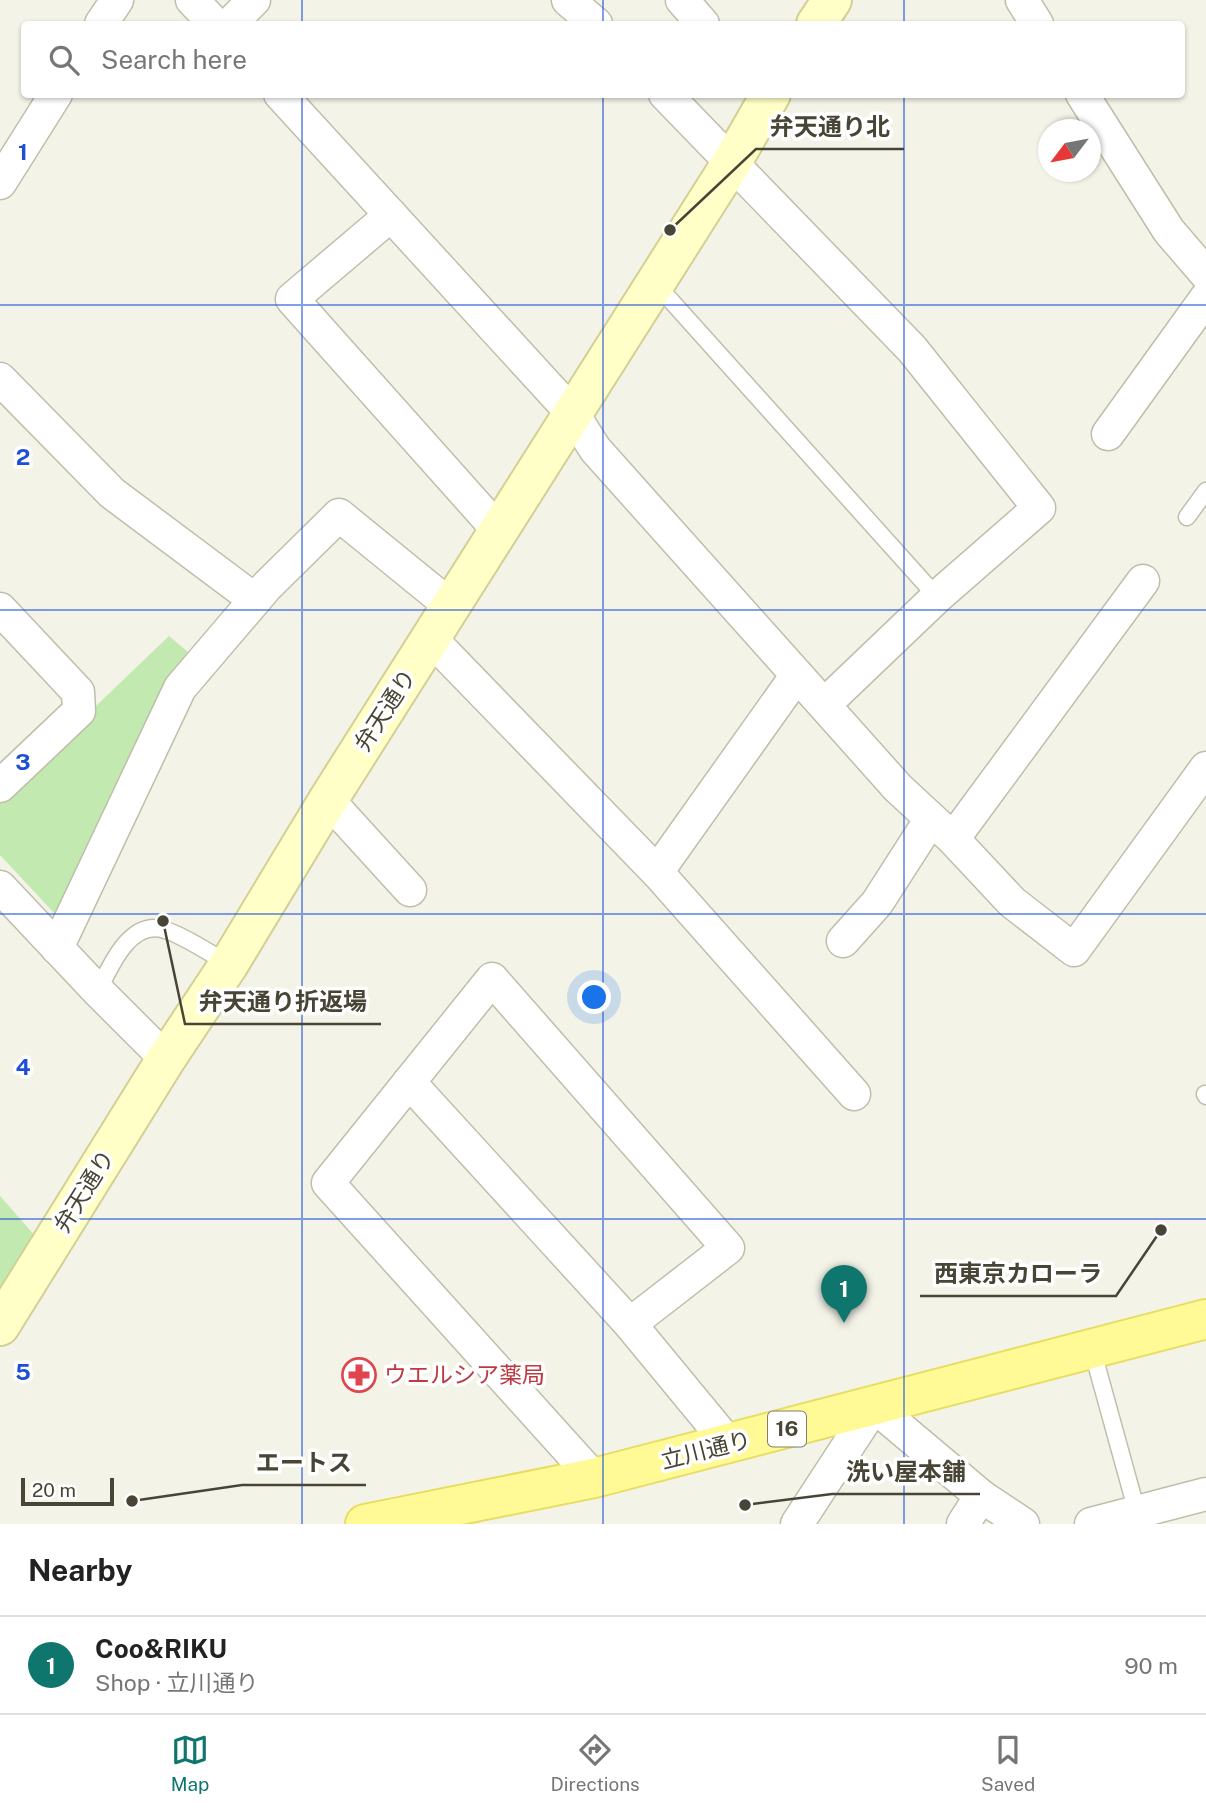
<!DOCTYPE html>
<html lang="en">
<head>
<meta charset="utf-8">
<style>
  :root { --surface:#fff; --page:#f6f6f6; --text:#222; --muted:#767676; --line:#e0e0e0; --accent:#0f766e }
  body { margin:0; font-family:"Public Sans","Noto Sans JP",sans-serif; background:var(--page); color:var(--text) }
  .compass { position:absolute; left:1038px; top:119px; width:63px; height:63px; border-radius:50%; background:var(--surface); box-shadow:0 2px 5px #0004; rotate:238deg }
  .scale { position:absolute; left:21px; bottom:18px; width:93px; box-sizing:border-box; padding-left:7px; border:4px solid #484536; border-top:0; font-size:19px; line-height:24px; white-space:nowrap; color:#484536; -webkit-text-stroke:5px #fff; paint-order:stroke }
  .you { position:absolute; left:595px; top:998px; width:24px; height:24px; margin:-18px; border:5px solid #fff; border-radius:50%; background:#1a73e8; box-shadow:0 0 0 10px #1a73e833 }
  .badge { display:grid; place-items:center; width:46px; height:46px; border-radius:50%; background:var(--accent); color:#fff; font-size:23px; font-weight:700 }
  .pin { position:absolute; translate:-50% -58px; filter:drop-shadow(0 2px 4px #0008) }
  .pin::after { content:''; position:absolute; top:37px; width:24px; height:21px; background:inherit; clip-path:polygon(0 0,100% 0,50% 100%) }
  .list { margin:0; padding:0; list-style:none }
  h2 { display:flex; justify-content:space-between; align-items:center; height:91px; margin:0; padding:0 28px; font-size:30px }
  h2 small { font-size:23px; font-weight:400; color:var(--muted) }
  .list li { display:grid; grid-template-columns:46px 1fr auto; gap:21px; align-items:center; box-sizing:border-box; height:98px; padding:0 28px; border-top:2px solid var(--line) }
  .list b { display:block; font-size:26px; white-space:nowrap }
  .list p { margin:0; font-size:23px; white-space:nowrap; color:var(--muted) }
  .list em { font-size:23px; font-style:normal; color:var(--muted) }
  .icon { flex:none; width:38px; height:38px; fill:none; stroke:currentColor; stroke-width:2; stroke-linecap:round; stroke-linejoin:round }
  .map { position:relative; flex:none; width:1206px; height:1524px; overflow:hidden }
  .search { position:absolute; background:var(--surface); box-shadow:0 2px 5px #0004; left:21px; right:21px; top:21px; height:77px; display:flex; align-items:center; gap:18px; box-sizing:border-box; padding:0 24px; border-radius:7px; color:var(--muted); font-size:26px }
  .sheet { height:189px; background:var(--surface) }
  nav { display:flex; justify-content:space-around; align-items:center; box-sizing:border-box; height:98px; border-top:2px solid var(--line); background:var(--surface); font-size:19px; color:var(--muted) }
  nav a { display:grid; justify-items:center; gap:4px }
  nav .on { color:var(--accent) }
  .map>svg:first-child { display:block }
  .green { fill:#c2e9af }
  .lines { fill:none; stroke-linecap:round; stroke-linejoin:round }
  .lane-casing { stroke:#c0beaa; stroke-width:19 }
  .street-casing { stroke:#c0beaa; stroke-width:35 }
  .secondary-casing { stroke:#d2d094; stroke-width:42 }
  .primary-casing { stroke:#e6de63; stroke-width:42 }
  .lane { stroke:#fff; stroke-width:16 }
  .street { stroke:#fff; stroke-width:32 }
  .secondary { stroke:#ffffc7; stroke-width:38 }
  .primary { stroke:#fffa96; stroke-width:38 }
  .grid { fill:none; stroke:#1d4ed8; stroke-width:2; stroke-opacity:0.55 }
  .labels { text-anchor:middle; stroke-width:7; stroke-linejoin:round; paint-order:stroke }
  .shield { fill:#fff; stroke:#7f7d72; stroke-width:2 }
  .shield-label { font-size:21px; font-weight:bold; fill:#484536 }
  .street-label { font-size:23px; fill:#484536; stroke:#fff }
  .health-label { font-size:23px; fill:#be3a42; stroke:#fff; text-anchor:start }
  .grid-label { font-size:23px; text-anchor:middle; font-weight:bold; fill:#1d4ed8; stroke:#fff; stroke-width:7; stroke-linejoin:round; paint-order:stroke }
  .leader { fill:none; stroke:#484536; stroke-width:2.5 }
  .callout-dot { fill:#484536; stroke:#fff; stroke-width:2.5 }
  .callout-label { font-size:24px; text-anchor:middle; font-weight:bold; fill:#484536; stroke:#fff; stroke-width:7; stroke-linejoin:round; paint-order:stroke }
</style>
</head>
<body>
<div class="map">
<svg width="1206" height="1524" viewBox="0 0 1206 1524">
  <rect width="100%" height="100%" fill="#f4f3e8"/>
  <g class="green">
    <path d="M169,636L194,657L56,915L0,855V798Z"/>
    <path d="M0,1196L36,1237L0,1294Z"/>
  </g>
  <g class="lines">
    <g class="lane-casing">
      <g id="lane">
        <path d="M656,284L937,597"/>
        <path d="M1187,517L1206,491"/>
        <path d="M98,991C110,967 130,918 165,930C185,936 209,953 229,964"/>
        <path d="M1205,1094L1206,1096"/>
        <path d="M1092,1349L1137,1512"/>
      </g>
    </g>
    <g class="street-casing">
      <g id="street">
        <path d="M192,0L215,24"/>
        <path d="M568,0L596,24"/>
        <path d="M682,0L703,24"/>
        <path d="M1022,0L1037,24"/>
        <path d="M101,24L117,0"/>
        <path d="M230,24L254,0"/>
        <path d="M280,94L573,414L595,449L898,788L953,839L1012,902L1074,950L1206,768"/>
        <path d="M665,94L912,349L1039,508L937,597L825,704"/>
        <path d="M1082,94L1169,231L1206,274"/>
        <path d="M0,183L56,94"/>
        <path d="M391,215L292,299L499,531"/>
        <path d="M0,379L112,493L255,600"/>
        <path d="M1108,434L1206,298"/>
        <path d="M0,609L78,692L79,711L0,786"/>
        <path d="M431,639L657,872L797,675"/>
        <path d="M328,800L410,890"/>
        <path d="M953,839L1143,581"/>
        <path d="M657,872L854,1094"/>
        <path d="M0,887L98,991L166,1059"/>
        <path d="M843,941L877,903L931,819"/>
        <path d="M57,948L180,688L267,586L339,515L452,607"/>
        <path d="M409,1082L630,1324L729,1444"/>
        <path d="M594,1478L328,1183L492,979L728,1248L630,1324"/>
        <path d="M797,1524L874,1406L981,1496L1023,1524"/>
        <path d="M963,1524L981,1496"/>
        <path d="M1091,1524L1206,1494"/>
      </g>
    </g>
    <g class="secondary-casing">
      <g id="secondary">
        <path d="M816,24L832,0"/>
        <path d="M0,1326L166,1059L229,964L328,800L732,162L771,94"/>
      </g>
    </g>
    <g class="primary-casing">
      <path id="primary" d="M365,1524L594,1478L1206,1319"/>
    </g>
    <use href="#lane" class="lane"/>
    <use href="#street" class="street"/>
    <use href="#secondary" class="secondary"/>
    <use href="#primary" class="primary"/>
  </g>
  <path class="grid" d="M302,0V24M603,0V24M904,0V24M302,94V1524M603,94V1524M904,94V1524M0,305H1206M0,610H1206M0,914H1206M0,1219H1206"/>
  <defs>
    <g id="pharmacy-ring" transform="scale(1.75)"><circle r="9.5" fill="#fff" stroke="#e0444e" stroke-width="1.5"/><path d="M-2-6h4v4h4v4h-4v4h-4v-4h-4v-4h4Z" fill="#e0444e"/></g>
  </defs>
  <g fill-rule="evenodd">
    <use href="#pharmacy-ring" x="359" y="1375"/>
  </g>
  <g class="labels">
    <rect class="shield" x="768" y="1411.5" width="38" height="35" rx="5"/>
    <g class="shield-label">
      <text x="787" y="1436">16</text>
    </g>
    <g class="street-label">
      <text transform="translate(385 710) rotate(-57)" y="8">弁天通り</text>
      <text transform="translate(84 1191) rotate(-58)" y="8">弁天通り</text>
      <text transform="translate(706 1450) rotate(-14)" y="8">立川通り</text>
    </g>
    <g class="health-label">
      <text x="384" y="1383">ウエルシア薬局</text>
    </g>
  </g>
  <g class="grid-label">
    <text x="23" y="160">1</text>
    <text x="23" y="465">2</text>
    <text x="23" y="770">3</text>
    <text x="23" y="1075">4</text>
    <text x="23" y="1380">5</text>
  </g>
  <path class="leader" d="M670 230L756 149H904M163 921L185 1024H381M1161 1230L1116 1296H920M132 1501L242 1485H366M745 1505L832 1494H980"/>
  <g class="callout-dot">
    <circle cx="670" cy="230" r="7"/>
    <circle cx="163" cy="921" r="7"/>
    <circle cx="1161" cy="1230" r="7"/>
    <circle cx="132" cy="1501" r="7"/>
    <circle cx="745" cy="1505" r="7"/>
  </g>
  <g class="callout-label">
    <text x="830" y="135">弁天通り北</text>
    <text x="283" y="1010">弁天通り折返場</text>
    <text x="1018" y="1282">西東京カローラ</text>
    <text x="304" y="1471">エートス</text>
    <text x="906" y="1480">洗い屋本舗</text>
  </g>
</svg>
<svg class="compass" viewBox="-18 -18 36 36"><path d="M0-13l5 13h-10z" fill="#e53935"/><path d="M0 13l5-13h-10z" fill="#767676"/></svg>
<div class="scale">20 m</div>
<div class="you"></div>
<div class="pin badge" style="left:844px;top:1323px">1</div>
<div class="search"><svg class="icon" aria-label="search" viewBox="0 0 24 24"><circle cx="10" cy="10" r="6"/><path d="M15 15l6 6"/></svg>Search here</div>
</div>
<section class="sheet">
<h2>Nearby<small></small></h2>
<ul class="list">
<li><span class="badge">1</span><div><b>Coo&amp;RIKU</b><p>Shop · 立川通り</p></div><em>90 m</em></li>
</ul>
</section>
<nav>
<a class="on"><svg class="icon" aria-label="map" viewBox="0 0 24 24"><path d="M3 6l6-2 6 2 6-2v14l-6 2-6-2-6 2zM9 4v14M15 6v14"/></svg>Map</a>
<a><svg class="icon" aria-label="directions" viewBox="0 0 24 24"><path d="M12 3l9 9-9 9-9-9zM9 14v-3h6M13 9l2 2-2 2"/></svg>Directions</a>
<a><svg class="icon" aria-label="saved" viewBox="0 0 24 24"><path d="M7 4h10v16l-5-4-5 4z"/></svg>Saved</a>
</nav>
</body>
</html>
